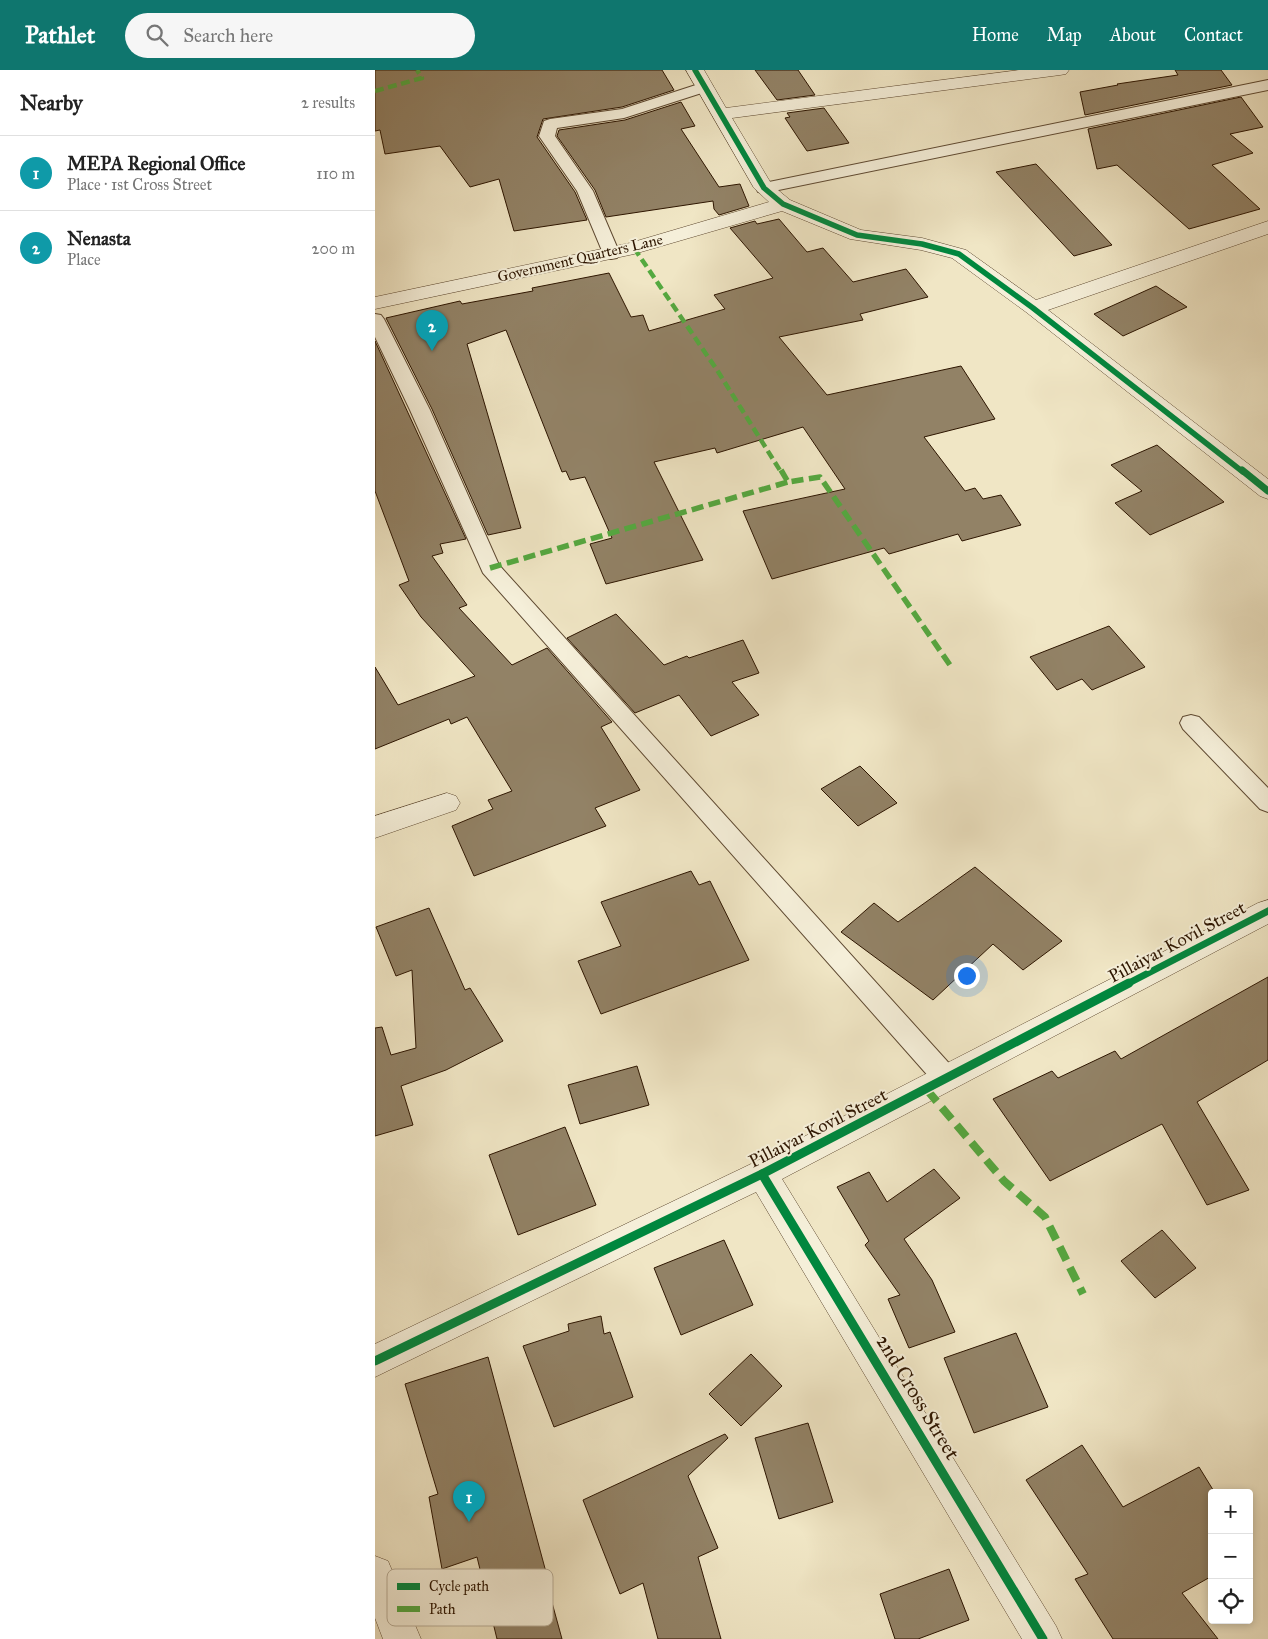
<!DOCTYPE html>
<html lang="en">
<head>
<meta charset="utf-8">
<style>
  :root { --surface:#fff; --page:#f6f6f6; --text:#222; --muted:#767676; --line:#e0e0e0; --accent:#0f766e }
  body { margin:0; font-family:"IM FELL Great Primer",serif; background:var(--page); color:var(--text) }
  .controls { position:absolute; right:15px; bottom:15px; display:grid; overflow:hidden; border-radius:5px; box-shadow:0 2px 8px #0003 }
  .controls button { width:45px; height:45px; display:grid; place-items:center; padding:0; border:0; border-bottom:1px solid var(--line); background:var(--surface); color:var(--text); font:25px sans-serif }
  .you { position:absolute; left:591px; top:905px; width:18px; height:18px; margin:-12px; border:4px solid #fff; border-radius:50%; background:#1a73e8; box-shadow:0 0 0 8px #1a73e833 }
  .badge { display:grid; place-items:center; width:32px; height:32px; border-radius:50%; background:var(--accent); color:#fff; font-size:16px; font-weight:700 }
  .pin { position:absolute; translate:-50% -41px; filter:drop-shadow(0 1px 2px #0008) }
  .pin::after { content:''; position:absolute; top:26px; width:18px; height:15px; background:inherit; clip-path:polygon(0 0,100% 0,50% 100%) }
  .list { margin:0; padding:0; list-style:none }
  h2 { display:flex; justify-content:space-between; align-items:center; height:65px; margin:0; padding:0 20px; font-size:21px }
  h2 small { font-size:16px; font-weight:400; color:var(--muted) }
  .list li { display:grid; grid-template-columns:32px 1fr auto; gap:15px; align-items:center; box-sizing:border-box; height:75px; padding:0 20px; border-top:1px solid var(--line) }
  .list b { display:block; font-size:19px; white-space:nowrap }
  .list p { margin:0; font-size:16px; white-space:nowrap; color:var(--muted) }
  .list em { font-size:16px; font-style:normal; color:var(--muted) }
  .icon { flex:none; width:28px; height:28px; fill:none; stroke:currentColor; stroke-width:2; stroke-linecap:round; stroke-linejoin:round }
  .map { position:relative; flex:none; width:893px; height:1569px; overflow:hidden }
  header { display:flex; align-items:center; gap:30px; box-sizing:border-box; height:70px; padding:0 25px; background:var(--accent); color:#fff }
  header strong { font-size:24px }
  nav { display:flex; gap:28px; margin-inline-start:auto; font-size:18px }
  .search { width:350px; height:45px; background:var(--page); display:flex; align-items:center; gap:12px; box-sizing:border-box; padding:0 18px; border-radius:28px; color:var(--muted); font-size:19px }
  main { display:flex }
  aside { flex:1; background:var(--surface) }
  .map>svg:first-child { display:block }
  .building { fill:#928266; stroke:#2d1500 }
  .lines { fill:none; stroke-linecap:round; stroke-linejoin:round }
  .lane-casing { stroke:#5e4931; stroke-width:2 }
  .street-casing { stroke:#5e4931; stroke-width:1 }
  .lane { fill:#f5efd9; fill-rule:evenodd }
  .street { fill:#f5efd9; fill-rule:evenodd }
  .quiet-far2 { stroke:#54a940; stroke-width:4.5; stroke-dasharray:9 4.5; stroke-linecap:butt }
  .quiet-far1 { stroke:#54a940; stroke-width:5.5; stroke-dasharray:12 5.5; stroke-linecap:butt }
  .quiet { stroke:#54a940; stroke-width:8; stroke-dasharray:15 8; stroke-linecap:butt }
  .cycleway-far2-casing { stroke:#f5efd9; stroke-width:8 }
  .cycleway-far1-casing { stroke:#f5efd9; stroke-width:10 }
  .cycleway-casing { stroke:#f5efd9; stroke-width:12 }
  .cycleway-far2 { stroke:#00873e; stroke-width:5.5 }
  .cycleway-far1 { stroke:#00873e; stroke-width:7 }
  .cycleway { stroke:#00873e; stroke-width:9 }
  .labels { text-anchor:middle; stroke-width:4; stroke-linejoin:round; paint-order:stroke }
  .far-street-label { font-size:15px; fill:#2d1500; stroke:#f5efd9 }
  .street-label { font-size:18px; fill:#2d1500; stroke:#f5efd9 }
  .near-street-label { font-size:21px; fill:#2d1500; stroke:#f5efd9 }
  .key { fill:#f5efd9; stroke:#b9ae98; stroke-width:1 }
  .key-label { font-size:14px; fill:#2d1500 }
</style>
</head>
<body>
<header>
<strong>Pathlet</strong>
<div class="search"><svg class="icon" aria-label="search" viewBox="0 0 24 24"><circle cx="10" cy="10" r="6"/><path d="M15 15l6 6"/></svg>Search here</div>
<nav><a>Home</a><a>Map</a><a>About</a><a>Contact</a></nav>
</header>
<main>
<aside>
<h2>Nearby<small>2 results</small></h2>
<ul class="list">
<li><span class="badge" style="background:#0f9aa8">1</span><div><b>MEPA Regional Office</b><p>Place · 1st Cross Street</p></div><em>110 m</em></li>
<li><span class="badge" style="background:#0f9aa8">2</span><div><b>Nenasta</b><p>Place</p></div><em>200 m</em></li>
</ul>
</aside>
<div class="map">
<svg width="893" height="1569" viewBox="0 0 893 1569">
  <rect width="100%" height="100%" fill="#f0e6c5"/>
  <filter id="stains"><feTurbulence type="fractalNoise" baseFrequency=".004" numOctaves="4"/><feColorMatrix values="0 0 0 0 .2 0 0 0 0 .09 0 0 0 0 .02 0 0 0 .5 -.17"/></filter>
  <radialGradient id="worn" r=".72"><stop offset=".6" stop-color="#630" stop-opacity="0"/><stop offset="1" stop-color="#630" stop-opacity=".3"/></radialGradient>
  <g class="building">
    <path d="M0,0H287L299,20L247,37L168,49L162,67L200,122L212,150L139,161L124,109L95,117L65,76L10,84L5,60L0,61Z"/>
    <path d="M380,0H423L440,25L402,30Z"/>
    <path d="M800,0H846L857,15L710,45L705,22L743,15L742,14L803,5Z"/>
    <path d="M866,27L888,57L855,64L878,83L837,95L885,139L814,159L742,95L722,99L713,59Z"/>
    <path d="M306,32L320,56L306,59L344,117L365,114L374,136L344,145L339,139L338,131L231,147L220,120L182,66L184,60L250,50Z"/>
    <path d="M449,38L474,73L432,81L410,48L415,47L412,43Z"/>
    <path d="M661,94L737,175L699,186L621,102Z"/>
    <path d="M404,149L432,182L448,178L478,212L531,199L553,227L485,244L488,250L404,267L452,325L586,296L620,349L549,367L590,421L600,418L608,429L626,425L646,455L587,471L583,464L514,484L509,478L397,509L368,441L470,419L428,357L342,383L340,378L279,392L328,490L231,514L215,474L237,468L210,407L195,410L191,401L187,402L131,260L92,274L146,458L113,465L57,339L11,248L85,231L87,234L158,221L157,218L234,203L256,247L268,245L274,261L350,239L339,225L398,208L355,158L380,151L382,154Z"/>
    <path d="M781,216L812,237L748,266L719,244Z"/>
    <path d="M0,271L91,469L65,474L68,483L57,486L92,535L84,538L137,595L172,578L237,652L226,657L265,720L220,738L231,756L99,806L77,756L118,739L113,730L137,721L92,647L76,654L74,649L0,679V597L23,635L100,606L46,547L24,515L34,511L0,421Z"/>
    <path d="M782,375L849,432L775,465L740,433L767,421L736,395Z"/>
    <path d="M241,544L289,595L312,586L314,588L368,570L384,603L357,612L384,645L336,666L304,625L260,643L192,568Z"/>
    <path d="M734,556L770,597L717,620L707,609L682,620L655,587Z"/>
    <path d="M485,696L522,733L483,756L446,719Z"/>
    <path d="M600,797L687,871L648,900L618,874L558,930L466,862L499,833L523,852Z"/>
    <path d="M316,801L324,815L335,811L374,890L226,944L203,891L246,876L226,832Z"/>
    <path d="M54,838L90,920L95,918L128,971L71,1000L26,1016L38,1055L0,1066V958L7,957L16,985L41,978L37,900L21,906L1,857Z"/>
    <path d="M893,907V990L822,1032L874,1120L832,1135L787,1054L675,1111L618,1029L677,1001L683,1008L740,981L746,989Z"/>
    <path d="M262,996L274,1035L205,1054L193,1015Z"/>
    <path d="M190,1057L221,1135L143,1165L114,1085Z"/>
    <path d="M559,1099L585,1128L529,1169L557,1210L580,1262L534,1278L513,1229L525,1225L490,1175L494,1171L462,1117L494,1102L512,1132Z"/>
    <path d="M787,1160L821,1198L780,1228L746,1191Z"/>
    <path d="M349,1170L378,1235L306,1265L279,1198Z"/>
    <path d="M226,1246L229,1264L235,1262L258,1327L179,1357L148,1276L194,1261L193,1254Z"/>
    <path d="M641,1263L673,1337L599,1363L569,1288Z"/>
    <path d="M376,1284L407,1316L366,1356L334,1324Z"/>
    <path d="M113,1287L175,1517L173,1518L187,1569H122L102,1487L67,1499L54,1427L63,1424L30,1314Z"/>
    <path d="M433,1353L458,1432L404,1449L380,1368Z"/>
    <path d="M350,1364L353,1368L313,1406L343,1478L323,1487L346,1569H283L268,1513L245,1524L208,1430Z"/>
    <path d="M707,1375L748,1437L824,1397L840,1423H837V1506L807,1523L843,1569H738L700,1509L713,1504L651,1410Z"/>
    <path d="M574,1499L594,1550L543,1569H520L505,1524Z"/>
  </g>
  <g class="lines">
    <g class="lane-casing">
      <g id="lane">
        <path d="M893,10V20L389,123L383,122L381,118L383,114L389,113Z"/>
        <path d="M330,12L336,14L338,17L336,20L249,48L182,58L180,66L218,121L245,184L242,188L236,189L230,188L202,121L164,66L169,51L175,49L247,39Z"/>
        <path d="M0,244L6,245L9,249L55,340L124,495L581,1001L585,1009L581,1017L572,1020L563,1017L108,503L35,340L0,267Z"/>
        <path d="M816,645L824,647L893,718V742L885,739L808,659L805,653L808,647Z"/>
      </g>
    </g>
    <g class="street-casing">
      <g id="street">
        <path d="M311,0H329L351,38L644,0H694L691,4L685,5L357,48L397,115L415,130L486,160L547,168L591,180L661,230L893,151V164L673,240L893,409V429L885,426L651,242L577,188L546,180L475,169L407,141L259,184L0,239V227L255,173L394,132L379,118Z"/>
        <path d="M72,723L81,726L85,733L81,740L0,768V746Z"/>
        <path d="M893,830V854L407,1109L681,1556L687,1569H647L381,1122L0,1307V1274L376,1094L883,833Z"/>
        <path d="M0,1486L13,1491L46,1569H8L0,1548Z"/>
      </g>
    </g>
    <use href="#lane" class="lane"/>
    <use href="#street" class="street"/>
    <g class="quiet-far2">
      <path d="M0,21L47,8L42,0"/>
      <path d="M259,178L342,300L406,402"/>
    </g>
    <g class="quiet-far1">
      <path d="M406,400L413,412L445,407L575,595"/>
      <path d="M115,498L413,412"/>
    </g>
    <path class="quiet" d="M552,1020L629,1111L670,1147L708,1224"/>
    <g class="cycleway-far2-casing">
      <path id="cycleway-far2" d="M320,0L389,118L408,134L482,165L547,174L584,184L658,238L868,402"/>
    </g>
    <g class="cycleway-far1-casing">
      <g id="cycleway-far1">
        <path d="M867,400L893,421"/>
        <path d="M752,914L893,841"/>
      </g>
    </g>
    <g class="cycleway-casing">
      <g id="cycleway">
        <path d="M387,1104L668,1569"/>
        <path d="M0,1291L387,1104L754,913"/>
      </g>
    </g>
    <use href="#cycleway-far2" class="cycleway-far2"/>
    <use href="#cycleway-far1" class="cycleway-far1"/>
    <use href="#cycleway" class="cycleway"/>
  </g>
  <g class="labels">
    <g class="far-street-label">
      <text transform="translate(205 188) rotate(-13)" y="5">Government Quarters Lane</text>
    </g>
    <g class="street-label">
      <text transform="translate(802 872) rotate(-28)" y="6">Pillaiyar Kovil Street</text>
      <text transform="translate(443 1058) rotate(-27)" y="6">Pillaiyar Kovil Street</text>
    </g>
    <g class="near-street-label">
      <text transform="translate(543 1327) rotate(59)" y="7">2nd Cross Street</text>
    </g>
  </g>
  <rect x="12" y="1499" width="166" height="57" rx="8" class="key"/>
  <rect x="22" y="1513" width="23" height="7" fill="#00873e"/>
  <rect x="22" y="1536" width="23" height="6" fill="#54a940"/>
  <g class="key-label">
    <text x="54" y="1521">Cycle path</text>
    <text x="54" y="1544">Path</text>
  </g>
  <rect width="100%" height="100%" filter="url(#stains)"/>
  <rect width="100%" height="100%" fill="url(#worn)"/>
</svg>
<div class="controls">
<button>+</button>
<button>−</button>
<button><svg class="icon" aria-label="locate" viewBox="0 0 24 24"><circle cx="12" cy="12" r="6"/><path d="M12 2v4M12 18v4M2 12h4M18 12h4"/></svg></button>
</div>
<div class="you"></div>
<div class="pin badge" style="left:94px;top:1452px;background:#0f9aa8">1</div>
<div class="pin badge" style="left:57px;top:281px;background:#0f9aa8">2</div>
</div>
</main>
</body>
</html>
